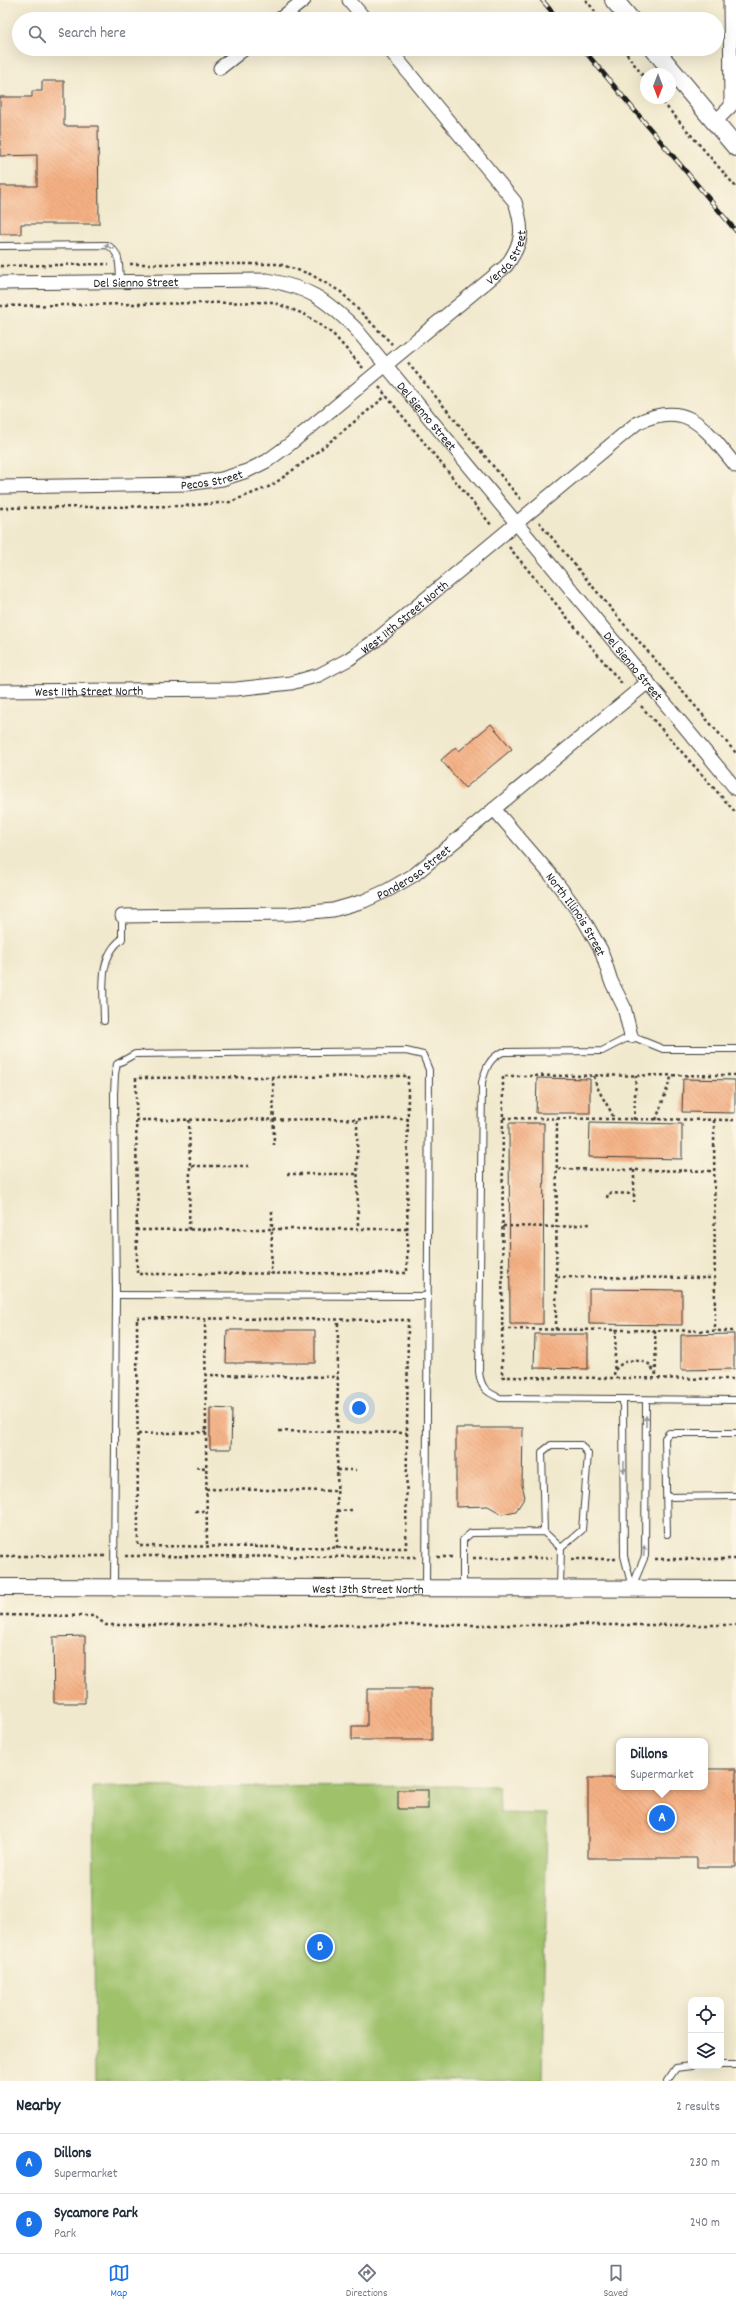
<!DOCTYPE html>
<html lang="en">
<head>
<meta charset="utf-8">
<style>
  :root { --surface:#fff; --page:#f6f6f7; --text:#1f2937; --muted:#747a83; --line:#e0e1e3; --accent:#1a73e8 }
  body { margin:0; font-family:Dekko,sans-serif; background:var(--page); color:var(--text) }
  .controls { position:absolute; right:12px; bottom:12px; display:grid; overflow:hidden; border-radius:8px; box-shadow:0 4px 16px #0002 }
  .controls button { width:36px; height:36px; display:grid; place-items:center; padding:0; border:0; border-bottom:1px solid var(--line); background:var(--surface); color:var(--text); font:20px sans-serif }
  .compass { position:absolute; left:640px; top:68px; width:36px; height:36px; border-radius:50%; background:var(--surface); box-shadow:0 4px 16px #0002; rotate:180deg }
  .you { position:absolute; left:359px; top:1408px; width:14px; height:14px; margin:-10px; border:3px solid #fff; border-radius:50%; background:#1a73e8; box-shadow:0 0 0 6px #1a73e833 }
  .badge { display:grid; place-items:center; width:26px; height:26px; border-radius:50%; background:var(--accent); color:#fff; font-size:13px; font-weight:700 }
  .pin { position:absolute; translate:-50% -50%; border:2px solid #fff; box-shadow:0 1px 4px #0006 }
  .popup { position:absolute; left:616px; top:1738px; width:92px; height:52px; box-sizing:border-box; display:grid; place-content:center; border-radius:8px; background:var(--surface); filter:drop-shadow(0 1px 3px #0005); font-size:13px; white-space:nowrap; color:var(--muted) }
  .popup b { font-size:15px; color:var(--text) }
  .popup::after { content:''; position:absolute; left:50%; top:100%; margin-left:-8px; border:8px solid transparent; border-top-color:var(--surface) }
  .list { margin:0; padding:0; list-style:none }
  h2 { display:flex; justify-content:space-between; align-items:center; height:52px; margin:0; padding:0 16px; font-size:17px }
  h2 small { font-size:13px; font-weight:400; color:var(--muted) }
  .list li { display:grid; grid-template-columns:26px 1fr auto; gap:12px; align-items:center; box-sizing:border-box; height:60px; padding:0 16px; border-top:1px solid var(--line) }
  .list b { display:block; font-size:15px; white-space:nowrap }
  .list p { margin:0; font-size:13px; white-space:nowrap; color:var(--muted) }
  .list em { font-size:13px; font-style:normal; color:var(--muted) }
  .icon { flex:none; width:22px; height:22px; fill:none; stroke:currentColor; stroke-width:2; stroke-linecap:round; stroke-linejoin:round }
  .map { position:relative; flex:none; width:736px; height:2081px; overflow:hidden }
  .search { position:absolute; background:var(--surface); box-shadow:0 4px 16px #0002; left:12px; right:12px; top:12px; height:44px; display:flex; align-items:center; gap:10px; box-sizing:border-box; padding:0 14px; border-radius:22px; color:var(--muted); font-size:15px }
  .sheet { height:172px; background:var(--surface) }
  nav { display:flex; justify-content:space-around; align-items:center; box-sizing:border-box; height:56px; border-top:1px solid var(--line); background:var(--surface); font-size:11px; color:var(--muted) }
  nav a { display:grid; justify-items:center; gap:2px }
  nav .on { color:var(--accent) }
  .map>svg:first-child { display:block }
  .park { fill:#9ec16b; stroke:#5d6e44 }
  .building { fill:url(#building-back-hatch) }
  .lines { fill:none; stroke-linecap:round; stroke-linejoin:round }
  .service-casing { stroke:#3c3b37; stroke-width:8 }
  .minor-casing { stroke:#3c3b37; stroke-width:15 }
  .tertiary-casing { stroke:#3c3b37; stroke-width:18 }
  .secondary-casing { stroke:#3c3b37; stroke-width:20 }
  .path { stroke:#3c3b37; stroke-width:2.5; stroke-dasharray:3 3; stroke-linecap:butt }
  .service { stroke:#fff; stroke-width:6 }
  .minor { stroke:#fff; stroke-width:13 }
  .tertiary { stroke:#fff; stroke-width:16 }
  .secondary { stroke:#fff; stroke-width:18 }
  .rail-casing { stroke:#1c1c1c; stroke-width:4.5 }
  .rail { stroke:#fcf5e5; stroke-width:3; stroke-dasharray:9; stroke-linecap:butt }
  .oneway { fill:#999 }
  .labels { text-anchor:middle; stroke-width:3.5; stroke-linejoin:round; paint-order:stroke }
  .street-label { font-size:13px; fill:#1c1c1c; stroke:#fcf5e5 }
</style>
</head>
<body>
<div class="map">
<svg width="736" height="2081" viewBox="0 0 736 2081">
  <defs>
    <pattern id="building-back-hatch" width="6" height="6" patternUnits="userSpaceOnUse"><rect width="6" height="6" fill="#f5b083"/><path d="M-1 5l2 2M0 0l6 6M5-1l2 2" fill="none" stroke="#d19771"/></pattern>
  </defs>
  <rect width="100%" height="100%" fill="#fcf5e5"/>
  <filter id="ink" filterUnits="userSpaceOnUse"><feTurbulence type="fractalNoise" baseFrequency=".025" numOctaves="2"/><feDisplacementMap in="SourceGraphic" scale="8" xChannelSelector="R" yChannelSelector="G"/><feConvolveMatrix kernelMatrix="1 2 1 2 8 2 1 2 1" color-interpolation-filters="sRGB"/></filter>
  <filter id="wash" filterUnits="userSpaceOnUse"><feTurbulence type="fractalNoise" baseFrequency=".012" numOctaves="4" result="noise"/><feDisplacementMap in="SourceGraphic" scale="16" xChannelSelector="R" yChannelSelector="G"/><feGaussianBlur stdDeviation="0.9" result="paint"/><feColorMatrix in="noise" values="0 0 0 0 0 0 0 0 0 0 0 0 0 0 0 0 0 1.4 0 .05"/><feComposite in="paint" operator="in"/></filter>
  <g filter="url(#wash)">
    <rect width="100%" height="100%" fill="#f1e9cd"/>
    <path class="park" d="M499,1786L500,1813L547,1814L542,2081H95L93,1787Z"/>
    <g id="blocks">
      <g class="building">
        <path d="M42,81H64V126H98L99,224H21V234H0V186H37V155L0,156V97H32V91H42Z"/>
        <path d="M491,724L512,749L465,788L441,760L456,747L459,751Z"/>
        <path d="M537,1078L590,1079V1113H536Z"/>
        <path d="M683,1079L735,1080V1113L682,1112Z"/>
        <path d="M590,1122L682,1124V1159L589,1157Z"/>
        <path d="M509,1123H544L543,1324H510Z"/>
        <path d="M589,1289L682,1290V1325L589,1324Z"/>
        <path d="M227,1330H315V1363H226Z"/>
        <path d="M535,1334H588V1369L534,1368Z"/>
        <path d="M734,1334V1369L681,1370V1335Z"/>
        <path d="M210,1408L232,1409L231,1449H210Z"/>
        <path d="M456,1428H523L522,1485L525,1497L516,1511L502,1514L488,1506L456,1507Z"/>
        <path d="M85,1636V1703H54L53,1637Z"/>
        <path d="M367,1689H432V1740H352V1726H367Z"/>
        <path d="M705,1769H736V1867H697V1858H588V1778H619V1787H705Z"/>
        <rect x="398" y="1790" width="30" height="19"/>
      </g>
    </g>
  </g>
  <g filter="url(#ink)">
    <use href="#blocks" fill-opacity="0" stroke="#3c3b37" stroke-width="1"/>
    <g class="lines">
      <g class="service-casing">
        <g id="service">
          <path d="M0,246L107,245C121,252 119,266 120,281"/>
          <path d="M104,1021C104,993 97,957 122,939V916"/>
          <path d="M736,1049H663L631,1036L602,1051L503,1052C489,1058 486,1068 482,1082L479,1372C481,1388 486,1392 500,1398L736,1400"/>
          <path d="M116,1295L428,1296"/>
          <path d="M623,1400L624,1556L632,1587"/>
          <path d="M667,1497L736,1496"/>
          <path d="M667,1534L665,1438L669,1433H736"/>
          <path d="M114,1586L116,1295L114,1094L115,1074L117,1064L135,1054L406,1051L423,1055L429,1070L426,1587"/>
          <path d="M463,1587V1540L471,1533L544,1532L542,1452L551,1445H581L588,1454L582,1530L561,1548L544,1532"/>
          <path d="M560,1587L561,1548"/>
          <path d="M632,1587L645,1556L646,1401"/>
          <path d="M721,2065H736"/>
          <path d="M667,2081L676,2068L691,2066"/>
        </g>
      </g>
      <g class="minor-casing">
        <g id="minor">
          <path d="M349,0L365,19"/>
          <path d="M280,19L304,0"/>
          <path d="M220,68L244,49"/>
          <path d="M715,122L731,106L730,0"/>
          <path id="s1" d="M0,283L267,280C309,288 324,298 355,328L736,789"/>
          <path id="s2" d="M0,487L187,484L222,479L247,471L267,461L290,444L506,266C523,243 524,229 515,202L389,49"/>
          <path id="s3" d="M0,691L236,689L291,683L319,675L349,659L376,640L637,423C689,398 706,430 736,466"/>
          <path id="s4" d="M494,809L550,874L581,915L601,950L611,981L624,1007L631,1036"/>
          <path id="s5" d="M122,916L290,914L333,910L364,901L388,890L414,875L648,682"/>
        </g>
      </g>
      <g class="tertiary-casing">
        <g id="tertiary">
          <path id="s6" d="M0,1587L736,1589"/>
        </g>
      </g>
      <g class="secondary-casing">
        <g id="secondary">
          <path d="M614,0L630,19"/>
          <path d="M654,49L736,147"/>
        </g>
      </g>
      <g class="path">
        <path d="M586,0L601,19"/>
        <path d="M623,49L646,80"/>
        <path d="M659,98L736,187"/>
        <path d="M130,264H279L310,274L341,292L392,344"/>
        <path d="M0,266L109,264"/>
        <path d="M0,306L272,302L304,314L333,334L363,368"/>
        <path d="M408,363L522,501"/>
        <path d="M379,387L492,526"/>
        <path d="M0,508L182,506L230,502L271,486L311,457L386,396"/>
        <path d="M539,522L623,623L736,753"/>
        <path d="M509,547L623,685"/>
        <path d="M641,706L736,813"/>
        <path d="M736,1075L503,1076L502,1377L736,1379"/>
        <path d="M408,1076L407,1273L137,1274L136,1078Z"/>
        <path d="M594,1076C597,1093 608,1103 614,1119"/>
        <path d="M273,1077L274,1145"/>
        <path d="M503,1118L736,1120"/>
        <path d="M136,1120L408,1119"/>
        <path d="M189,1120L190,1166H251"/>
        <path d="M357,1120L358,1229"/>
        <path d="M634,1120L636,1075"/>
        <path d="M656,1120L672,1075"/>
        <path d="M714,1120L715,1331"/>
        <path d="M558,1169L714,1171"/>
        <path d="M634,1170V1202"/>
        <path d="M287,1174H357"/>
        <path d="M607,1198L608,1193L634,1194"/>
        <path d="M272,1211V1229H407"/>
        <path d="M503,1226L557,1227L590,1224"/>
        <path d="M136,1230L272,1229L271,1274"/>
        <path d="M189,1230L190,1166"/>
        <path d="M557,1277L715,1278"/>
        <path d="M137,1318L408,1320L406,1548L138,1546Z"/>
        <path d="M205,1319L207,1547"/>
        <path d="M502,1329L616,1330L614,1378"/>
        <path d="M556,1330L557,1119"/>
        <path d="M616,1330L736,1331"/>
        <path d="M655,1330L656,1378"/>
        <path d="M615,1370C625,1358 635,1359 649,1364L656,1374"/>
        <path d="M205,1375L338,1377"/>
        <path d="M279,1431L407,1433"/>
        <path d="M138,1434L206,1432"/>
        <path d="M196,1467L206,1468"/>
        <path d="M337,1470H356"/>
        <path d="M206,1489L337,1491"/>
        <path d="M195,1511H206"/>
        <path d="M337,1511L354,1510"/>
        <path d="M337,1548L338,1320"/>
        <path d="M0,1556H106"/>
        <path d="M125,1556L418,1557"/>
        <path d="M437,1557H454"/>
        <path d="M473,1558H552"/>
        <path d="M571,1559H616"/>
        <path d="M655,1559H736"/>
        <path d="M0,1615L94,1616L106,1625H736"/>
      </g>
      <use href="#service" class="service"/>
      <use href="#minor" class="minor"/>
      <use href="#tertiary" class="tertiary"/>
      <use href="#secondary" class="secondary"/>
      <g class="rail-casing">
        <g id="rail">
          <path d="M542,0L558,19"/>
          <path d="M583,49L736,231"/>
        </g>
      </g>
      <use href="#rail" class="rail"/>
    </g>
    <defs><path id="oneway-solid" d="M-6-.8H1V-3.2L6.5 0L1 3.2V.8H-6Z"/></defs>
    <g class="oneway">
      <use href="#oneway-solid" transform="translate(109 247) rotate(-158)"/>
      <use href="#oneway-solid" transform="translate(646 1421) rotate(-90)"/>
      <use href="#oneway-solid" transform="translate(624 1467) rotate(90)"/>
      <use href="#oneway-solid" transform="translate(644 1551) rotate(-87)"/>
    </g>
  </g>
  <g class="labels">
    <g class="street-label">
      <text dy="5" stroke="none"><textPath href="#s2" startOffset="587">Verda Street</textPath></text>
      <text dy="5" stroke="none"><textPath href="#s1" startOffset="136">Del Sienno Street</textPath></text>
      <text dy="5" stroke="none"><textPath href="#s1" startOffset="483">Del Sienno Street</textPath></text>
      <text dy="5" stroke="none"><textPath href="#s2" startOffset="212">Pecos Street</textPath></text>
      <text dy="5" stroke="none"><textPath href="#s3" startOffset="424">West 11th Street North</textPath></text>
      <text dy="5" stroke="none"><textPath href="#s1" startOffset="807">Del Sienno Street</textPath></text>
      <text dy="5" stroke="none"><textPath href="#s3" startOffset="89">West 11th Street North</textPath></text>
      <text dy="5" stroke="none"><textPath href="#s5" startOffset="301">Ponderosa Street</textPath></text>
      <text dy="5" stroke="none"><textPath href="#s4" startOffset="134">North Illinois Street</textPath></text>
      <text dy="5" stroke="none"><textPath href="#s6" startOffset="368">West 13th Street North</textPath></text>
    </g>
  </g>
</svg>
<div class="controls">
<button><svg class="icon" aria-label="locate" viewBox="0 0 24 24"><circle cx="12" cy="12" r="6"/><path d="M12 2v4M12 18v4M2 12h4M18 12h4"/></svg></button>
<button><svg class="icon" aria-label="layers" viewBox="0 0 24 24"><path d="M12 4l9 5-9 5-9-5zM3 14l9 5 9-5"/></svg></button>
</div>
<svg class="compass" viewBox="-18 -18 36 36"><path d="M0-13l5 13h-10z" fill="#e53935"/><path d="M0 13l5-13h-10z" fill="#747a83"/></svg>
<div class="you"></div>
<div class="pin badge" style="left:662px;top:1818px">A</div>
<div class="popup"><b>Dillons</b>Supermarket</div>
<div class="pin badge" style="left:320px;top:1947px">B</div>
<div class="search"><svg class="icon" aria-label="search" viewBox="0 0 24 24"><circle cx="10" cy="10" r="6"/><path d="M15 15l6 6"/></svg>Search here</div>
</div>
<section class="sheet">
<h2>Nearby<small>2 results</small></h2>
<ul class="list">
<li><span class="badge">A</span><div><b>Dillons</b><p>Supermarket</p></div><em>230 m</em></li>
<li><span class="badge">B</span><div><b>Sycamore Park</b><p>Park</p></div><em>240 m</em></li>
</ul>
</section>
<nav>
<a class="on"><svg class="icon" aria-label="map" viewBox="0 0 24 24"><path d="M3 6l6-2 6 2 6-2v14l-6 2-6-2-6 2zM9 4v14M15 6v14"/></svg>Map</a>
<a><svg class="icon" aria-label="directions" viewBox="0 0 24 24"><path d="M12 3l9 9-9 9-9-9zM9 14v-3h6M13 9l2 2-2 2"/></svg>Directions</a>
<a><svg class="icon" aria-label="saved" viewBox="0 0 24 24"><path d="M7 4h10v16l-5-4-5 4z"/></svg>Saved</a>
</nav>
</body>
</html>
